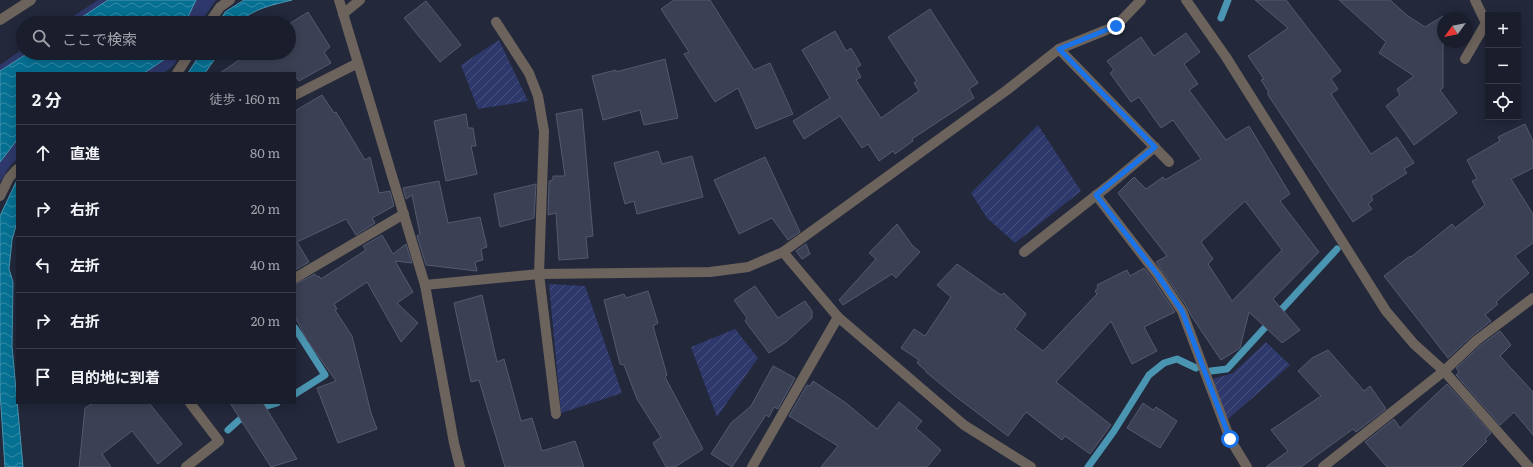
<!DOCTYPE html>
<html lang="ja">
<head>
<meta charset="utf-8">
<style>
  :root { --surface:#1a1e2c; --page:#272b38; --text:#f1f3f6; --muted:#9fa2a9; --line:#383c48 }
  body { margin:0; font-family:Literata,"Noto Sans JP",serif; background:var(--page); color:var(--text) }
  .controls { position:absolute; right:12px; top:12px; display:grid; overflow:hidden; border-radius:0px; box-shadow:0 2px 10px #0003 }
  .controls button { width:36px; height:36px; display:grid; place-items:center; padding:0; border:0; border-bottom:1px solid var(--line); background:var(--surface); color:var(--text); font:20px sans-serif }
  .compass { position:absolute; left:1437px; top:12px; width:36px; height:36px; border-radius:50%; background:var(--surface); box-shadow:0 2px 10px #0003; rotate:237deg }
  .stop { position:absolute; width:12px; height:12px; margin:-9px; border:3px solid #1a73e8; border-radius:50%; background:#fff }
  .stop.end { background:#1a73e8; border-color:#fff; box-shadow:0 1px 4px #0008 }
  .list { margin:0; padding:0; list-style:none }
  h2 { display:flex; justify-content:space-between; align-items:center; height:52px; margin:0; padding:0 16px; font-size:17px }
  h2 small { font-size:13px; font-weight:400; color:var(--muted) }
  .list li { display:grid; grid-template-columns:26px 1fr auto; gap:12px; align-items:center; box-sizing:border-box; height:56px; padding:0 16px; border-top:1px solid var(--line) }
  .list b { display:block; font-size:15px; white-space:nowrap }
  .list em { font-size:13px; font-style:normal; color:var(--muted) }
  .icon { flex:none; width:22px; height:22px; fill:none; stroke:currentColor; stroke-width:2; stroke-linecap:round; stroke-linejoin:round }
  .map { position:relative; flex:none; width:1533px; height:467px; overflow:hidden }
  .search { position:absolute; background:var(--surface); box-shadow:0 2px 10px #0003; left:16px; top:16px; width:280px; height:44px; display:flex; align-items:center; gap:10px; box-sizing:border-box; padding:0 14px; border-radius:22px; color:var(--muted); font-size:15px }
  .panel { position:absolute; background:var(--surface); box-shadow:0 2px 10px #0003; left:16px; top:72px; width:280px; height:332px; border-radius:0px }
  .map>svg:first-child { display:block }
  .park { fill:#2e386a }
  .garden { fill:url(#garden-furrows) }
  .water { fill:url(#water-waves); stroke:#4a95b1 }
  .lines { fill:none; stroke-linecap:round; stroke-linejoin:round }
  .stream { stroke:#4a95b1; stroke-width:7 }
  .building { fill:#3b4054; stroke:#545a6f; fill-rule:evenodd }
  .minor { stroke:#6c635c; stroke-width:10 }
  .tertiary { stroke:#6c635c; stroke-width:10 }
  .route { stroke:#1a73e8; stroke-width:5 }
</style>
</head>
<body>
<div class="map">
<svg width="1533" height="467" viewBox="0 0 1533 467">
  <defs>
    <pattern id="garden-furrows" width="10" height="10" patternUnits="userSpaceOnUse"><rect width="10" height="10" fill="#2e386a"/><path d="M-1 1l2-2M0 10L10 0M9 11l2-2" fill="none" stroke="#4c5580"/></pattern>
    <pattern id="water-waves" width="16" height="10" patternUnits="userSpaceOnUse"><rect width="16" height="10" fill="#067093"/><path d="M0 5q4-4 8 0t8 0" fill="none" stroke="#368ba8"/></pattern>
  </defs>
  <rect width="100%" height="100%" fill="#23283b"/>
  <g class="park">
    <path d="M98,0H216L200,23H63Z"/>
    <path d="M23,49V53H181L174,65L164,73H17V159L10,166L0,182V65Z"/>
  </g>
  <g class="garden">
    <path d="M499,40L528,101L478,109L461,65Z"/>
    <path d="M1038,125L1081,191L1015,243L987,218L971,193Z"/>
    <path d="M549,284L585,286L622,393L561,413Z"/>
    <path d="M735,329L758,358L717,417L691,347Z"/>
    <path d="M1266,342L1290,365L1227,420L1213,379L1233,373Z"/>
  </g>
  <g class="water">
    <path d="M108,0H196L185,23H73Z"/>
    <path d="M244,0H292C273,5 253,8 239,23H219L225,12Z"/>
    <path d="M28,53H170L168,57L144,73H17V140L0,162V71Z"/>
    <path d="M201,53H219L205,73H188Z"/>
    <path d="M17,180V222L12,240L9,269L13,282L12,346L23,467H5L0,392V216Z"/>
  </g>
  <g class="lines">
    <g class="stream">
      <path d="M1221,18L1228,0"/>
      <path d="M295,328L325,375L295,394"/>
      <path d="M1211,371L1227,369L1337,249"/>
      <path d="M257,409L277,403"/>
      <path d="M228,430L247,413"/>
      <path d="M1088,467L1114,431L1149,375L1164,363L1177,359L1196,368"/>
    </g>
  </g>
  <g class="building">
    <path d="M674,0H710L754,70L770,63L793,114L756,129L738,88L715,102L684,54L689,52L661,9Z"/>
    <path d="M1255,0H1286L1341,71L1331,79L1338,89L1331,94L1371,154L1397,137L1414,163L1404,169L1407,173L1371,196L1373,200L1368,204L1372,209L1353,222L1268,95V91L1261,80L1264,79L1248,56L1288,28Z"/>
    <path d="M1339,0H1390L1408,16L1425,27L1443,16V88L1440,90L1457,113L1414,145L1386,106L1400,95L1397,89L1414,76L1379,53L1386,42Z"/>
    <path d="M426,1L461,45L440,62L404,18Z"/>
    <path d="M930,9L978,83L969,89L974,98L912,139L913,141L895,154L893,151L879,161L868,144L862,148L840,116L804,139L793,121L830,98L802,50L835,31L846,51L851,48L861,65L856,68L861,77L856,80L881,118L919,91L914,83L917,81L888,37Z"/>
    <path d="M308,12L330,47L324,52L331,63L299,81L295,76V73H220L242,58L239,53H289V24Z"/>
    <path d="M1186,33L1200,52L1184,64L1198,84L1189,90L1226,140L1249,126L1290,194L1280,201L1319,252L1273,299L1300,330L1282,343L1249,312L1240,348L1221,360L1190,314L1187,307L1156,262L1167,256L1118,193L1134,177L1146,189L1163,177L1165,180L1201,159L1173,120L1161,128L1139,97L1131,102L1110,73L1114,70L1107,61L1141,37L1154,56ZM1245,201L1282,250L1232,301L1208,264L1213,259L1201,242Z"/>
    <path d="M665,59L678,118L644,125L640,110L603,120L592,76L616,70V72Z"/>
    <path d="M322,95L334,113L336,112L365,160L370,157L379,193L390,191L394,206L372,218L375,223L356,235L346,219L297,242L309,262L295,270V111Z"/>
    <path d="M582,109L593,236L586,237L588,258L559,260L556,213L548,215L549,181L553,180V176H565L556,114Z"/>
    <path d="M466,114L468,128H473L476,146H471L477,174L446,181L434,121Z"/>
    <path d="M1525,124L1533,141V168L1511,179L1533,214V243L1515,256L1529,273L1496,302L1498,304L1485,315L1491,321L1473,335L1448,358L1384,276L1410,256L1411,257L1452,224L1455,228L1485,205L1472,181L1477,179L1467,160L1500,141L1498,137Z"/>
    <path d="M658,151L662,164L692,156L703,197L637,214L634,201L625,204L614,163Z"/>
    <path d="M765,157L800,232L788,240L772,218L739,234L714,180Z"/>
    <path d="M439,181L448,223L480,217L487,247L481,249L483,260L475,262L477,271L426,265L417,236L420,234L412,195L406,199L403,188Z"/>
    <path d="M536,184L534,218L500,227L494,194Z"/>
    <path d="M897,224L912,245L920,252L896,278L892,274L843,305L839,300L876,259L869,253Z"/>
    <path d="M382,235L393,254L406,244L412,263L395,261L413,292L397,303L418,323L401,342L367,282L334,304L337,309L335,310L352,336L371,413L377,429L338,443L317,388L336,381L307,340L295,317V284L315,274L317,277L319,276L321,279L366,250L363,246Z"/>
    <path d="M806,244L810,254L802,259L796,251Z"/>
    <path d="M957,264L1001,295L1004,293L1026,314L1015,329L1043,351L1097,294L1095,291L1098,288L1097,285L1127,270L1130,276L1144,268L1152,278L1175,312L1144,327L1157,351L1132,364L1111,321L1056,382L1111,425L1090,454L1065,436L1062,440L1026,412L1008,436L955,396L926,372V371L917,363L919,360L901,348L914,329L925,336L951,297L937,285Z"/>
    <path d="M755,286L778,318L805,301L812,311V318L786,342L769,353L745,321L747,318L734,300Z"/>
    <path d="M648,291L658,323L653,326L667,375L665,377L703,449L675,467H666L653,443L661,437L637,399L624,365L620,364L604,300L624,294L626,298Z"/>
    <path d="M482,295L497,362L504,359L521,421L532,418L542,451L575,441L584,467H505L479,380L471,382L454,303Z"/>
    <path d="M1500,331L1511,345L1500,356L1533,392V435L1514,412L1500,425L1456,375L1459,372L1456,368L1481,345Z"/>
    <path d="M1328,350L1364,391L1370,386L1386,409L1356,432L1353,429L1301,467H1266L1288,451L1271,430L1321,396L1298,371L1312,358Z"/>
    <path d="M773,366L795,378L778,409L774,407L769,417L766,415L732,467L711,454L731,423L751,406Z"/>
    <path d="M813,381L846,403L877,429L899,402L922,421L916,428L941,450L927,467H821L838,446L789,416L807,385L810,386Z"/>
    <path d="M1447,384L1491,433L1485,439L1487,441L1461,467H1387L1365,442L1394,419L1400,428Z"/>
    <path d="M93,403H149L182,444L158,464L132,431L102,454L111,467H89L88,466L86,467H79L85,408Z"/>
    <path d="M230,403H263L297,459L271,467Z"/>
    <path d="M1143,403L1153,410L1156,407L1177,421L1160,448L1127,428Z"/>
  </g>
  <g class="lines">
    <g class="minor">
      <path d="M339,0L425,285L454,443L460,467"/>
      <path d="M1186,0L1226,57L1386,311L1414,344L1444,371L1529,467"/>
      <path d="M343,14L360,0"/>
      <path d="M496,22L529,73L538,96L544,131L539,274L556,414"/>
      <path d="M209,23L220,7L230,0"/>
      <path d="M1059,49L1169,162"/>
      <path d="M1465,59L1486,23L1475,0"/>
      <path d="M177,73L190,53"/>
      <path d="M295,95L358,63"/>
      <path d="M1096,195L1157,274L1182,311L1230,439L1247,467"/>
      <path d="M0,196L9,178L17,169"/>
      <path d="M783,252L838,317L964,425L1031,467"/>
      <path d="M1024,252L1108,186L1155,147"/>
      <path d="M295,278L404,214"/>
      <path d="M425,285L539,274L710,272L748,267L783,252L1007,90L1059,49L1116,26L1141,0"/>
      <path d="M186,467L219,441L190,403"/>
      <path d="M752,467L838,317"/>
      <path d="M1323,467L1444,371L1477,340L1533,298"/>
    </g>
    <path class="tertiary" d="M0,20L31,0"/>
  </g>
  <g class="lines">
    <path class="route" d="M1116,26L1059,49L1155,147L1096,195L1157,274L1182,311L1230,439"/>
  </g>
</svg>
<div class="controls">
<button>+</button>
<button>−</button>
<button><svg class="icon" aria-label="locate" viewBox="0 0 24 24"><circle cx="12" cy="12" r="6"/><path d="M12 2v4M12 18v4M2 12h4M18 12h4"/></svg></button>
</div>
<svg class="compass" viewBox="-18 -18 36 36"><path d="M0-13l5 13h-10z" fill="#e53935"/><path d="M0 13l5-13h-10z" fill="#9fa2a9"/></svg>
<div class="stop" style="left:1230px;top:439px"></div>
<div class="stop end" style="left:1116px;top:26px"></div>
<div class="search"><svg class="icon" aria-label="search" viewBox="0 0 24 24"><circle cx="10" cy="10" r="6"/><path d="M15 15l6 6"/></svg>ここで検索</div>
<section class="panel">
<h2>2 分<small>徒歩 · 160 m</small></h2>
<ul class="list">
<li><svg class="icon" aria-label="ahead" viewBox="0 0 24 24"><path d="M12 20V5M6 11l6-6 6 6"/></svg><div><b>直進</b></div><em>80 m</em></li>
<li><svg class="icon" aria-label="right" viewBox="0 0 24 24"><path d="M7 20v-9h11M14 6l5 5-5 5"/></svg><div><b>右折</b></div><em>20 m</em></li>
<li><svg class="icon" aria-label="left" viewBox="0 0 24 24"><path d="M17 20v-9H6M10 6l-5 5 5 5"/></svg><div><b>左折</b></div><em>40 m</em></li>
<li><svg class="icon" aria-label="right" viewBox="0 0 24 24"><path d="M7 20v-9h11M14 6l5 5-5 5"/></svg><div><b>右折</b></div><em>20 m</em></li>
<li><svg class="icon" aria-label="arrive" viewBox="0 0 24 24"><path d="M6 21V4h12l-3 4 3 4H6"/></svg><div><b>目的地に到着</b></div></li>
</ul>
</section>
</div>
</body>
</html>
